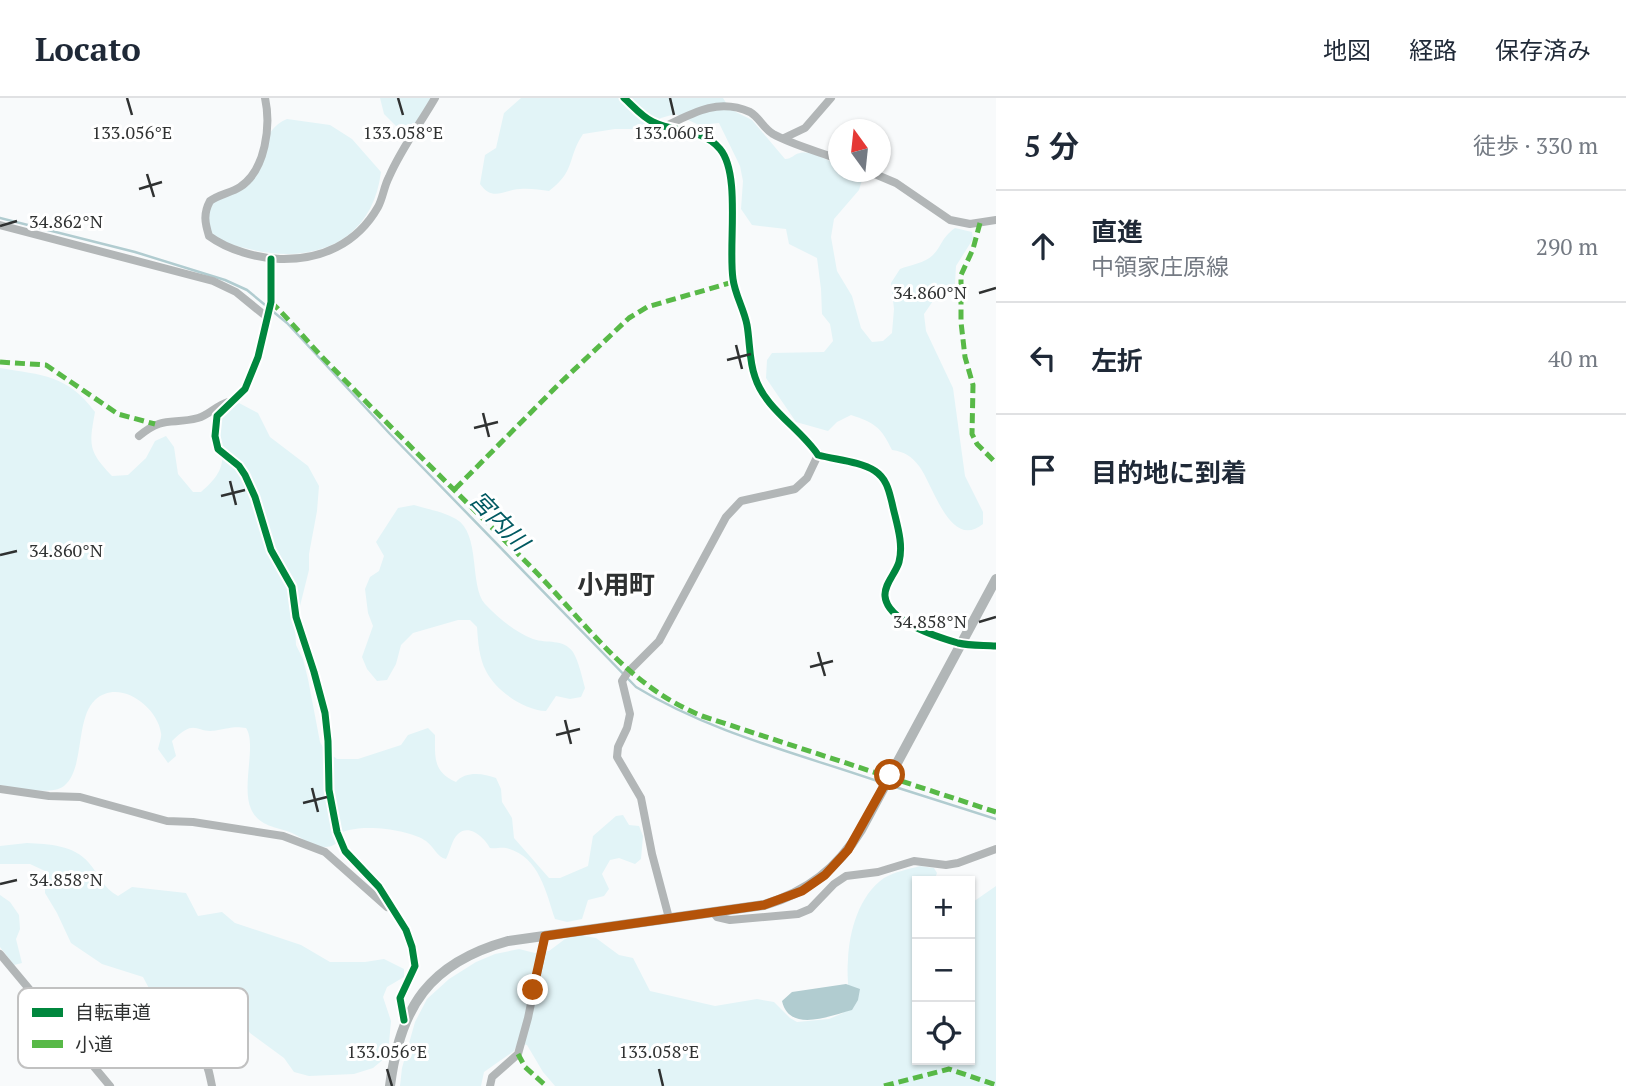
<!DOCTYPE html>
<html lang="ja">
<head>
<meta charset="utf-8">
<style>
  :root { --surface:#fff; --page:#f2f2f3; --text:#1f2937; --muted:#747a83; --line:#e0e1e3 }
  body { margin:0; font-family:"PT Serif","Noto Sans JP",serif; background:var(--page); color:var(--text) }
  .controls { position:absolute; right:21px; bottom:21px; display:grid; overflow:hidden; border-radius:0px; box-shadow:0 2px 5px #0004 }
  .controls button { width:63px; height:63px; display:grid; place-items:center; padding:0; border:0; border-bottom:2px solid var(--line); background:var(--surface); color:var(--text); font:35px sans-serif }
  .compass { position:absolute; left:828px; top:21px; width:63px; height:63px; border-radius:50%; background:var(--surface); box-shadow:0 2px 5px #0004; rotate:345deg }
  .stop { position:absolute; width:21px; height:21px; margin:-16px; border:5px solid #b45309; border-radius:50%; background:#fff }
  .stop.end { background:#b45309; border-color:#fff; box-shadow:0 2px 7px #0008 }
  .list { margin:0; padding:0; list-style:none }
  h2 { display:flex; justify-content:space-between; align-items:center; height:91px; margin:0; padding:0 28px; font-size:30px }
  h2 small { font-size:23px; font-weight:400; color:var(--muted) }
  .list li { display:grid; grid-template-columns:46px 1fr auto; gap:21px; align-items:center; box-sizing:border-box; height:112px; padding:0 28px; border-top:2px solid var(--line) }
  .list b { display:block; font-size:26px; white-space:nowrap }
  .list p { margin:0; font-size:23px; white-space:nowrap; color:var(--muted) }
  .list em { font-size:23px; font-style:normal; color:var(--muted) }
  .icon { flex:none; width:38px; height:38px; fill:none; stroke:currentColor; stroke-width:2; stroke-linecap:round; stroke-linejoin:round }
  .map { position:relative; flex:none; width:996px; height:988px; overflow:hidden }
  header { display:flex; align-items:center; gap:42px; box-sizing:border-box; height:98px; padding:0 35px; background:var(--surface); border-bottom:2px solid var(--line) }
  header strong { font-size:33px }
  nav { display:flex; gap:38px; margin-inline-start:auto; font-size:24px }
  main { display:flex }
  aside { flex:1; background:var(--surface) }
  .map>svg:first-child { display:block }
  .green { fill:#e2f4f7 }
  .water { fill:#b1ccd0 }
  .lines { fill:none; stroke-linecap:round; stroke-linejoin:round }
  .stream { stroke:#b1ccd0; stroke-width:2.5 }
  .minor { stroke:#b2b6b7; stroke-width:8 }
  .secondary { stroke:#b1b6b7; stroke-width:10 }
  .quiet { stroke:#58b947; stroke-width:5; stroke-dasharray:10 5; stroke-linecap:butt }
  .cycleway-casing { stroke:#fff; stroke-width:11 }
  .cycleway { stroke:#00873e; stroke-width:7 }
  .route { stroke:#b45309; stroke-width:9 }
  .ticks { fill:none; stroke:#2f3131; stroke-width:2.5 }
  .labels { text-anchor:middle; stroke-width:6; stroke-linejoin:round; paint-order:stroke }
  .water-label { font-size:24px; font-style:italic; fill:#005961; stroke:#fff }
  .quarter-label { font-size:26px; font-weight:bold; fill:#2f3131; stroke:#fff }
  .key { fill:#fff; stroke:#c1c1c1; stroke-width:2 }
  .key-label { font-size:19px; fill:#2f3131 }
  .ticks-label { font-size:18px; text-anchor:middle; fill:#2f3131; stroke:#fff; stroke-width:6; stroke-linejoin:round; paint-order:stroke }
</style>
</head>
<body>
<header>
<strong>Locato</strong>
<nav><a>地図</a><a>経路</a><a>保存済み</a></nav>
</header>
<main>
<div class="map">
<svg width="996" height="988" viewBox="0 0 996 988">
  <rect width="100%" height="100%" fill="#f8fafb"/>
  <g class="green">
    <path d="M380,0H431L412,30L400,32L384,16Z"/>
    <path d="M521,0H723L730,11L752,22L785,61C792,61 794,56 800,55C812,52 828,63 838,67V74H853L862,82L859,92L834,121L831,139L837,173L852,198L861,230L872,244L883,243L892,235L894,211L891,185L900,171C910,167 925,165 933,157C942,148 941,140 955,130L972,134L973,141L956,168L955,186L947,197L933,203L924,216L926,233L953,290L965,378L983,414V426C950,453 933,386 919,368C911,358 905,354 892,352C881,329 875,325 851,317L837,324L828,333L796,324L766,280L767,262L772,255L824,254L833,243L830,226L822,216L821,191L817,160L789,146L786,131L752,127L741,111L743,83L740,68L719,25L699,27L675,16L661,20L642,31H615L583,36C567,60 576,73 549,93C540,92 530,90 520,91C503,92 493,104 480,86L485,57L496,50L504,15Z"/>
    <path d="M287,21L330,27L352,41L381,74C372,145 313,167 249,151C237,148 219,145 211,134C206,127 207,115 211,108C219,94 242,98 251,83C265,62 260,32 287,21Z"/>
    <path d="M0,270C42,277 68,277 95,314C89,347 88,353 112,378L128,377L146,360L155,343L166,338L174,349L178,376L193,394H201C234,366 219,355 219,319L225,311L239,305L258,315L270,339L308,368L319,388L317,413L309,456V472L295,528L296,547L303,561L308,581L320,644L324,651L337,661H358L401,647L408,637L428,630L435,637C435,660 433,674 456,684C465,673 483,675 496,680L501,691L502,704L512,720L514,740L549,780H560L588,768L593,738L616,718L623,717L629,727L639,728L643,738L641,761L635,766L619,760L610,762L602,776L609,791L604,798L588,802L582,821L567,824L555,821C546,794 539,758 506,750C500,749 496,751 490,750C485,741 470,725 458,736C452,741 450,754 446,761C437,759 434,749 426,743C409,731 351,723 335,739L337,745C322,756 306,742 292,735C277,729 259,729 251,711C241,688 257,646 246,630C234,628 230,630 218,632C195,637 197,618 172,643L176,658L168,665L158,651C159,646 162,639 161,635C157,608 119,580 95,602C75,621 85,671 64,688C51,698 16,690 0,687Z"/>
    <path d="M414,407C427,411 444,414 456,421C481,435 469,488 485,506C498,520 515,534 533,541C547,546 563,540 573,554C579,564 582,579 585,590L581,599L570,601L556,598L546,613C524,612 496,593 486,573C479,560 478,543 477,529L470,522H458L413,535L401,547L396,566L387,582L377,583L367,571L362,559L373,528L368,515L365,491L370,479L379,473L384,458L376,444L398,410Z"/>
    <path d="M27,745C49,746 74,747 89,765C100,778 103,790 118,798L132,789L186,795L198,818L222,814L235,825L301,847L330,864H365L384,861L404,871V879L387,889L383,899L391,923L389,945L385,960L373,970L354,976L309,978L294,974L284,960L250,935L237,914L152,896L143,879L102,866L71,845L57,815L45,795V773L30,766H0V748Z"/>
    <path d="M920,768L934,770L937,775L934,783H917V962H970V806L996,788V988H555L543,974L527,947L518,945L514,953L484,974L481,988H400L402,970L415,924L427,901L449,881L476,864L495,856L519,851L535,855L549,853L565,841L579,837L596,840L619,857L633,860L650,893L715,908L757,901L774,904L790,920L797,924L829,921L843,915C852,893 846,884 848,862C849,834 859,797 884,780C894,774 909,771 920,768Z"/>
    <path d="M0,797L10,804L19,817L20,831L16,841L22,865L14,867L0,849Z"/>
  </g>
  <path class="water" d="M846,886L860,891L858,902L852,912C830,918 789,935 782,903L792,894Z"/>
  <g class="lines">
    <g class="stream">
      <path d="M0,120L135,154L225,182L247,192L287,225L390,336L636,589C711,635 800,656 883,685"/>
      <path d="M889,687L996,721"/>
    </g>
    <g class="minor">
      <path d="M265,0C271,27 266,72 240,89C231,95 219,96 210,103C203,116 205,125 209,138C228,152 257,160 280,161C321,162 357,146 378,109C383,100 384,88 389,79C401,51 420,26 435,0"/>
      <path d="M624,0C633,8 642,19 653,24C675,35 703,30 720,51C741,76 728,148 733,181C735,197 744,211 747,227C750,244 749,263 755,279C765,311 800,330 818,357C836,362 859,363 875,373C887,381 889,393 892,405C896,424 904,445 899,464C896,475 884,486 885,498C887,523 937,539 958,545C970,548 984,547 996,548"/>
      <path d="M666,28C694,14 719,0 750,14C759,19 763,30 773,36C793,47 817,53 838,61"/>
      <path d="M784,40L805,30L831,0"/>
      <path d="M870,74L896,85L950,122L970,126L996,122"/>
      <path d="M0,127L213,183L236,194L268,220"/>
      <path d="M271,161V204L258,259L245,291L217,318L215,338L218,351L239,368L245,377L255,399L271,452L292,489L296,519L314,574L325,615L328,643L329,692L337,734L345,753L379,789L406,832L412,849L415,868L400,900L404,922"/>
      <path d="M139,338C164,317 172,327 198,320C209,317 217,307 228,304"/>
      <path d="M0,691L49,698L80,699L167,723L193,724L283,738L325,754L387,809"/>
      <path d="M713,814L717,819L730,822L798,816L810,811L834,786L846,778L878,774L914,763L946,767L958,765L996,751"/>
      <path d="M669,820L652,756L641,700L617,659L618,649L627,630L630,616L622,583L628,574L659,543L726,419L741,403L795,391L807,380L818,357"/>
      <path d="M0,856L110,988"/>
      <path d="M59,924C63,921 94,915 101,915C111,915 193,950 201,957C208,964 210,979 212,988"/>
      <path d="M490,988L492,979L518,956L528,920L545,838"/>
    </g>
    <path class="secondary" d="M390,988C400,909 429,865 508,843L764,807C808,794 837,771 861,732L996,481"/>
    <g class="quiet">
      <path d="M980,125L973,151L961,177V224L965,259L973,287L972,336L977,346L996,365"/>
      <path d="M271,204C292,224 309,246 329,266C397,336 467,404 535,473C589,529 628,588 702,618L996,714"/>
      <path d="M0,264L46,267L118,316L155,326"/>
      <path d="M455,391L560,285L629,220L647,209L733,184"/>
      <path d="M518,956L525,969L546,988"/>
      <path d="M884,988L949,971L996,987"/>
    </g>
    <g class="cycleway-casing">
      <g id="cycleway">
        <path d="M624,0C633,8 642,19 653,24C675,35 703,30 720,51C741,76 728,148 733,181C735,197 744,211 747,227C750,244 749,263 755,279C765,311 800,330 818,357C836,362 859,363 875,373C887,381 889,393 892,405C896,424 904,445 899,464C896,475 884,486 885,498C887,523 937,539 958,545C970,548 984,547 996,548"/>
        <path d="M271,161V204L258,259L245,291L217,318L215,338L218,351L239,368L245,377L255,399L271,452L292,489L296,519L314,574L325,615L328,643L329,692L337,734L345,753L379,789L406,832L412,849L415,868L400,900L404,922"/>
      </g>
    </g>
    <use href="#cycleway" class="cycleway"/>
  </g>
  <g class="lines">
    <path class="route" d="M533,892L545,838L764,807L802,793L825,777L848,752L890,677"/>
  </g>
  <path class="ticks" d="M127,0L132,17M398,0L403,17M670,0L674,17M147,76L154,99M139,91L162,84M0,128L17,123M979,195L996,190M736,247L742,271M727,262L751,256M483,315L489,339M474,330L498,324M230,383L236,407M221,398L245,392M0,457L17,453M979,524L996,519M818,554L825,578M810,569L833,563M565,622L571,646M556,637L580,631M312,690L318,714M303,705L327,699M0,786L17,782M387,971L392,988M659,971L663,988"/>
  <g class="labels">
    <g class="water-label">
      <text transform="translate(499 423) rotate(46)" y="8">宮内川</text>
    </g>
    <g class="quarter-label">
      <text x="616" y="496">小用町</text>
    </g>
  </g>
  <rect x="18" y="890" width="230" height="80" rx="10" class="key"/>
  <rect x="32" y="910" width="31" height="9" fill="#00873e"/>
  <rect x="32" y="942" width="31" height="8" fill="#58b947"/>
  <g class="key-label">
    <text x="75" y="921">自転車道</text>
    <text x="75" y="953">小道</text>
  </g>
  <g class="ticks-label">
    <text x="132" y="41">133.056°E</text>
    <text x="403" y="41">133.058°E</text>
    <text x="674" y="41">133.060°E</text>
    <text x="66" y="130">34.862°N</text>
    <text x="930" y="201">34.860°N</text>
    <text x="66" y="459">34.860°N</text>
    <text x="930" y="530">34.858°N</text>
    <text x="66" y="788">34.858°N</text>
    <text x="387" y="960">133.056°E</text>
    <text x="659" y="960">133.058°E</text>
  </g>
</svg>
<div class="controls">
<button>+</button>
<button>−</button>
<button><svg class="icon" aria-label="locate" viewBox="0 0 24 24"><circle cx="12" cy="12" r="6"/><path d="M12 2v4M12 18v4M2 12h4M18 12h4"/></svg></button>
</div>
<svg class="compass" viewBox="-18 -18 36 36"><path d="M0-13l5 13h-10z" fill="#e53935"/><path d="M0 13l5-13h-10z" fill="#747a83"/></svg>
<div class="stop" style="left:890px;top:677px"></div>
<div class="stop end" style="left:533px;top:892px"></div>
</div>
<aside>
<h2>5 分<small>徒歩 · 330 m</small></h2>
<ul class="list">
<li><svg class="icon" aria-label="ahead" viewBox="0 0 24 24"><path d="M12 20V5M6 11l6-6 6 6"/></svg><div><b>直進</b><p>中領家庄原線</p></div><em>290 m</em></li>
<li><svg class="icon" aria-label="left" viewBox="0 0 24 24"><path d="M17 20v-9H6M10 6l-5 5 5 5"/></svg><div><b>左折</b></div><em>40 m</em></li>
<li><svg class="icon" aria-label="arrive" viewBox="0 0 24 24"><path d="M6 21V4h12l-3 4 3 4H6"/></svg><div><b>目的地に到着</b></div></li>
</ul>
</aside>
</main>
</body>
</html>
